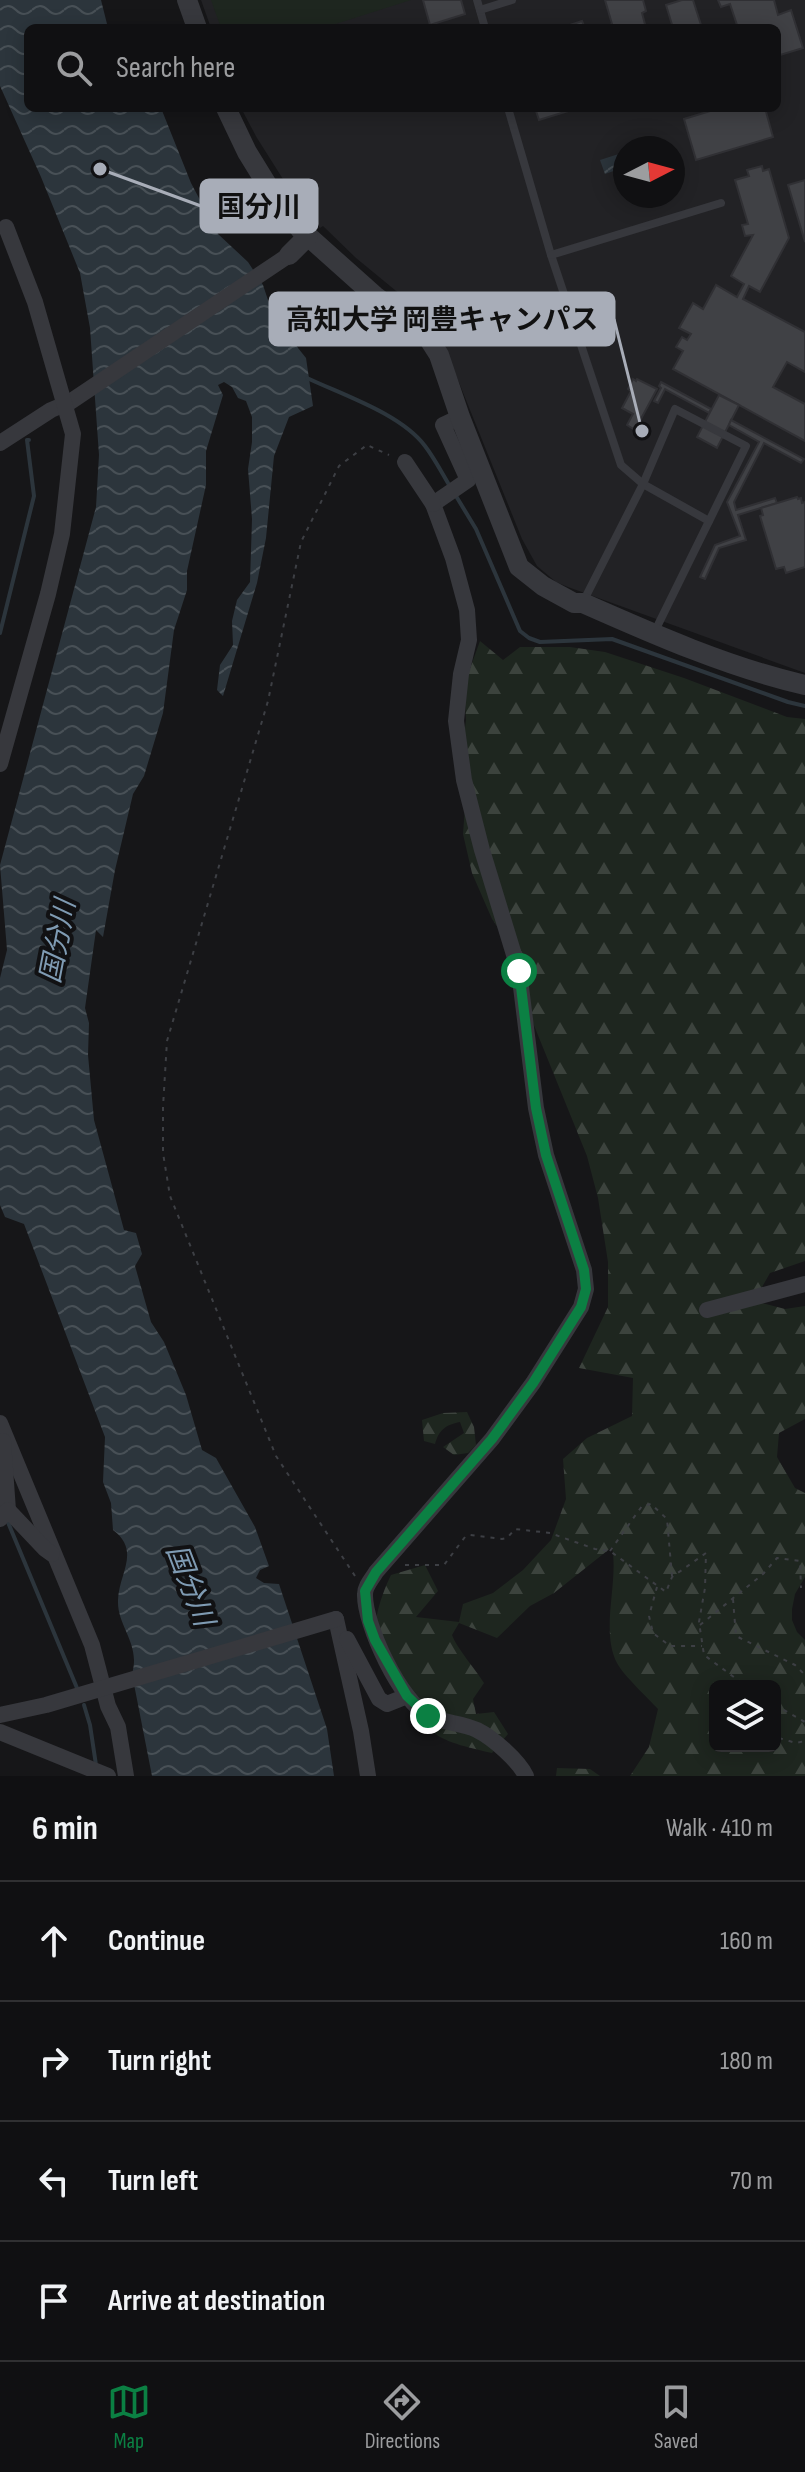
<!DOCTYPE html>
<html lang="en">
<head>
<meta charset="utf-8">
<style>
  :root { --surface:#101012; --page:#1e1e20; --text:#f1f3f6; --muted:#9c9d9f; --line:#303032; --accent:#0b8043 }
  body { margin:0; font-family:"Sofia Sans Condensed","Noto Sans JP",sans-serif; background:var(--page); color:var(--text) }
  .controls { position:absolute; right:24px; bottom:24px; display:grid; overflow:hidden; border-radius:12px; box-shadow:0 4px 20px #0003 }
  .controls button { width:72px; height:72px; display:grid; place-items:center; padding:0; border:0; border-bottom:2px solid var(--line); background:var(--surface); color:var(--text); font:40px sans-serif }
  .compass { position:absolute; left:613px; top:136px; width:72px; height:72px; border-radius:50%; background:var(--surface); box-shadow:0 4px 20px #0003; rotate:84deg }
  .stop { position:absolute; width:24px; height:24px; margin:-18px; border:6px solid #0b8043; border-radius:50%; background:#fff }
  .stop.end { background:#0b8043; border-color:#fff; box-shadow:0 2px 8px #0008 }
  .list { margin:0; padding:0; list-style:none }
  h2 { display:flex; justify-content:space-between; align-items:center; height:104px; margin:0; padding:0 32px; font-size:34px }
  h2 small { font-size:26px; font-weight:400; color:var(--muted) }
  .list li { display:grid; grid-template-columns:52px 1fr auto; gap:24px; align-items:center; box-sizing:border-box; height:120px; padding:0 32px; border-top:2px solid var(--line) }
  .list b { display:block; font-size:30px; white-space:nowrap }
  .list em { font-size:26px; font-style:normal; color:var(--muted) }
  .icon { flex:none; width:44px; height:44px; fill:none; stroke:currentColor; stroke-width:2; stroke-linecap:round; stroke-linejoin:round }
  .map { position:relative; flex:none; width:805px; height:1776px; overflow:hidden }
  .search { position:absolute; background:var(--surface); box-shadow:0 4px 20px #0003; left:24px; right:24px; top:24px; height:88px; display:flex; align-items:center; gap:20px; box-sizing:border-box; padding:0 28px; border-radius:12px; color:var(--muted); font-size:30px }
  .sheet { height:584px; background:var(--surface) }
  nav { display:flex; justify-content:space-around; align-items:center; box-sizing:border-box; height:112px; border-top:2px solid var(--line); background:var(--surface); font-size:22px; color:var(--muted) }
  nav a { display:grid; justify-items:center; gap:4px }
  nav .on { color:var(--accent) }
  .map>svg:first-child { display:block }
  .built { fill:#222225; fill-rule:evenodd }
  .forest { fill:url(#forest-firs); fill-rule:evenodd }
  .green { fill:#1e261f }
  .water { fill:url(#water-waves) }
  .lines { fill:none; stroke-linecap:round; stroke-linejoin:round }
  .stream { stroke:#2c353c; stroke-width:4 }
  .building { fill:#404145; stroke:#303034; stroke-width:2 }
  .path { stroke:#3d3f44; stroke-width:2; stroke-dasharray:4 6; stroke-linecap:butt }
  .service { stroke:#37383d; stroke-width:8 }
  .minor { stroke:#37383d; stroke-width:16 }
  .tertiary { stroke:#37383d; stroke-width:20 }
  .route { stroke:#0b8043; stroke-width:10 }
  .labels { text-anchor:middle; stroke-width:8; stroke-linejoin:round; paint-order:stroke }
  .water-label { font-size:28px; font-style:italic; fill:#7f9bb3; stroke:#111113 }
  .leader { fill:none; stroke:#a8adb8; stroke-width:3 }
  .callout-dot { fill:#a8adb8; stroke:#111113; stroke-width:3 }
  .callout { fill:#a8adb8; stroke:#a8adb8; stroke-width:3 }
  .callout-label { font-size:28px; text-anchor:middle; font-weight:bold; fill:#111 }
</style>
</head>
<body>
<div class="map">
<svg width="805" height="1776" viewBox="0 0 805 1776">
  <defs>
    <pattern id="forest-firs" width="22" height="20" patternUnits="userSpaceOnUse" patternTransform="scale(2)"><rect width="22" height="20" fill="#1e261f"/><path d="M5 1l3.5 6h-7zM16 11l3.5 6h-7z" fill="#3c433d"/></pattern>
    <pattern id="water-waves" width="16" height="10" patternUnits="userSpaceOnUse" patternTransform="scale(2)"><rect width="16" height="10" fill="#2c353c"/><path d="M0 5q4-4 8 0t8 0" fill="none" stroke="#485056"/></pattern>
  </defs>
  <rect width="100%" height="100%" fill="#161618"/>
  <path class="built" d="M201,0H805V673L568,587L556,582L537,566L522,539L435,323L356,258L323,226L320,228L293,195L257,138L241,108H777V28H211ZM625,148H673V196H625Z"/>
  <g class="forest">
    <path d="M480,641L503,660L520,647H570L605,652L684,678L787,717L805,719V1261L770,1273L754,1301L785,1309L805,1306V1419L779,1433L777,1457L795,1488L805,1493V1577L795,1594L792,1609V1620L797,1632L805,1640V1776H630L649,1747L658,1709C648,1698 624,1676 617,1663C600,1630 619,1582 612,1547L554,1593L530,1606L497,1638L459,1623L452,1635C456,1647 476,1670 484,1683L473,1699L476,1714L494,1712L508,1734L492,1753C475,1749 445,1743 433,1732C425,1724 378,1645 376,1635C373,1618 384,1589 391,1575L425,1565L438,1591L416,1617L459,1622L463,1604L493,1593L523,1570L551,1540L566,1499L563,1459L587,1438L632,1416L633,1378L579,1368L608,1307V1262L598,1198L587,1156L529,1013L508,942L492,919L472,873L463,834L466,794L462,753L466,720L464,685ZM715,1686H775V1746H715Z"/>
    <path d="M467,1412L474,1427L476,1445L468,1453L454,1455L443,1447L464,1433L460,1422C445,1425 439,1430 435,1444L424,1441L422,1420L443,1413Z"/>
    <path d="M557,1768L590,1769L600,1776H556Z"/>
  </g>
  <path class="green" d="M211,0H411L323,28H221Z"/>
  <g class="water">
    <path d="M0,0H101L108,28H28V108H161L191,183L218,234L248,262L263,285L274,318L306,358L313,406L289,417L274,456L266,538L257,583L223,696L217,690L220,665L233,645L232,621L237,600L250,582L252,519L248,469L252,442V417L246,401L238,398L232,387L224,382L218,385L223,395L206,451V485L187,571V590L174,630L163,713L144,776L133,794L115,870L103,937L96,930L85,1008L89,1023L88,1055L94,1120L124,1230L136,1233L142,1254L135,1266L151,1322L164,1342L186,1395L202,1450L216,1458L255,1527L269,1566L260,1570L256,1578L264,1583L279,1584L327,1729L334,1776H152L132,1674C141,1643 117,1627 118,1600C119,1573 141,1551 113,1530L111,1503L103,1482L105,1437L24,1224L5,1217L0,1205V978L7,950L0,865L96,507L99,455L90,328L80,273L41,177L0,86Z"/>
    <path d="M625,152V167L605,174L600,160Z"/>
  </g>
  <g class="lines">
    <g class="stream">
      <path d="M307,378C343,395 401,414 425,446C435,459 443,475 451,488"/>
      <path d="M456,496L476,529L520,631L529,638L540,642L612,639L788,702L805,706"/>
      <path d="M0,633L34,496L27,440H29"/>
      <path d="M7,1520L77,1688"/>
      <path d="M84,1705L90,1725L96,1765"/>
    </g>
  </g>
  <g class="building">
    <path d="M423,0H461L465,14L430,25Z"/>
    <path d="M605,0H643L646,11L642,13L646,28H609L608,26L612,24Z"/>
    <path d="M682,0H693L702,28H673L666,5Z"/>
    <path d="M718,0H774L778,15L791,10L803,48L777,56V28H738L730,4L721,7Z"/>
    <path d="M582,21L585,28H561Z"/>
    <path d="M535,108H567L568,111L539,120Z"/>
    <path d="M720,108H765L773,137L696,160L684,119Z"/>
    <path d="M762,166L763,171L769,169L789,238L760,292L749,286L743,299L805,332V372L787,362L773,387L805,404V441L673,369L683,351L676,347L682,337L687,340L691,334L679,328L693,303L703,309L716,285L737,297L744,284L731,276L753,235L745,236L742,225L748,224L735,180L749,176L747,170Z"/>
    <path d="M805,180V242L788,185Z"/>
    <path d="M633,379L636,381L637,379L657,389L635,430L627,425L633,414L622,408L631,391L628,389Z"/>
    <path d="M661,382L711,409L709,413L665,389L658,403L654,401L661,388L659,386Z"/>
    <path d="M719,395L739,405L717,448L697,437Z"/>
    <path d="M731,420L804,459L801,463L764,443L734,502L736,510L775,498L777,503L738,515L746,540L719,548L705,579L700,577L715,545L740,536L727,502L759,442L729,425Z"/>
    <path d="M797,497L798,499L801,498L802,503L805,502V567L786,573L784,567L776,569L760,516L763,515L761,508Z"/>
  </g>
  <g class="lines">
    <g class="path">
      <path d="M610,1551L642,1506L651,1504L667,1519L672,1576"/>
      <path d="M405,1565H444L465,1537L470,1535L502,1539L507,1538L515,1529L550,1533L595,1549L610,1551L666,1592L672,1577L706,1553L705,1588L699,1622L704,1655L746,1686"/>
      <path d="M355,1576L276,1456L170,1196L163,1153V1107L167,1041L268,701L301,542L339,466L367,445L389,455"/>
      <path d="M657,1587L649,1616L653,1633L670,1646H702"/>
      <path d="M733,1599L736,1636L795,1665L805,1675"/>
      <path d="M700,1625L763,1574L777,1558L800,1561L801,1588"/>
      <path d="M775,1705L805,1722"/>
      <path d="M779,1738L796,1743L805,1741"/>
    </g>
    <g class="service">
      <path d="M477,0L485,28"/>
      <path d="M480,10L512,0"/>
      <path d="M508,108L551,255L621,465L643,484L709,521"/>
      <path d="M551,255L721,203"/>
      <path d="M583,602L643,484L675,409L746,446L654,633"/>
    </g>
    <g class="minor">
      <path d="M460,417L443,425L468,480L433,504L453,558L467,610L469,640L461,674L456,721L464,780L482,850L519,971L536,1108L546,1155L584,1270L586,1289L581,1307L533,1383L492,1439L376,1572C372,1579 365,1586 365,1594C364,1624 401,1703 429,1716C444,1723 462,1723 477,1730C493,1738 518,1760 526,1776"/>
      <path d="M0,443L51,410L70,402L289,255"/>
      <path d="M405,462L433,504"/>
      <path d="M0,764L48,594L62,534L73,434L35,302L6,227"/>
      <path d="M707,1310L805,1284"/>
      <path d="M0,1423L92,1645L108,1706L118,1727L126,1776"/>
      <path d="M3,1441L8,1510"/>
      <path d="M0,1519L8,1510L45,1549L52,1554"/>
      <path d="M336,1619L361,1731L368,1776"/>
      <path d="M347,1639L379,1699L387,1704L407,1696"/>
      <path d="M0,1715L46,1705L336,1619"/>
      <path d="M0,1732L108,1776"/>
    </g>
    <g class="tertiary">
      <path d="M187,0L197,28"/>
      <path d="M226,108L247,152L271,191L300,229L375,296L425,333L439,355L460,417L519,567L543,586L574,603H583C653,634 730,668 805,685"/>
      <path d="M289,255L308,236"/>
    </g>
  </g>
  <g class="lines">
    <path class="route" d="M428,1716L407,1696L375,1640L368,1621L365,1591L376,1572L492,1439L533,1383L581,1307L586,1289L584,1270L546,1155L536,1108L519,971"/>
  </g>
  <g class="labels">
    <g class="water-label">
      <text transform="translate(57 941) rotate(-79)" y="10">国分川</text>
      <text transform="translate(191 1585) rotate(69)" y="10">国分川</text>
    </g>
  </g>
  <path class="leader" d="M100 169L201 206M642 431L614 319"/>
  <g class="callout-dot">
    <circle cx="100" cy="169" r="8"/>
    <circle cx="642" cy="431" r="8"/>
  </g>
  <g class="callout">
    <rect x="201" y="180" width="116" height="52" rx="8"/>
    <rect x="270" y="293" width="344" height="52" rx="8"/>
  </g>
  <g class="callout-label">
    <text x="259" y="216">国分川</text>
    <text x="442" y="329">高知大学 岡豊キャンパス</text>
  </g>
</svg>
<div class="controls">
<button><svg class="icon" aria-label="layers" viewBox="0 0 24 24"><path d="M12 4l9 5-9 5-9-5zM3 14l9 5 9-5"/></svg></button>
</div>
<svg class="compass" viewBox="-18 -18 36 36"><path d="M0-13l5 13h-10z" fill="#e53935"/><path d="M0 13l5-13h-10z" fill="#9c9d9f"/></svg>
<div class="stop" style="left:519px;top:971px"></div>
<div class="stop end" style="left:428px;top:1716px"></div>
<div class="search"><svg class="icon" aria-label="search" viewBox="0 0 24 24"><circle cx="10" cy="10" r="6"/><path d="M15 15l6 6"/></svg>Search here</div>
</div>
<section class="sheet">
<h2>6 min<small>Walk · 410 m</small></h2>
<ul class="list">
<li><svg class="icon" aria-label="ahead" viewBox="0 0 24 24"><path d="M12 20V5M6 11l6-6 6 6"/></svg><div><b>Continue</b></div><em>160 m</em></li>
<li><svg class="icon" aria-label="right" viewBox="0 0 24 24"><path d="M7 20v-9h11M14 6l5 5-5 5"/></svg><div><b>Turn right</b></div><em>180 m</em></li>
<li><svg class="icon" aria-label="left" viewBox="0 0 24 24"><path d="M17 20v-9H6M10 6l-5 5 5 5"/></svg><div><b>Turn left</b></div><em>70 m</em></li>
<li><svg class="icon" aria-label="arrive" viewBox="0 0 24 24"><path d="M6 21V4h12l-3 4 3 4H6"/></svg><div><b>Arrive at destination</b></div></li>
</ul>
</section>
<nav>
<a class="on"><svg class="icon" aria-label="map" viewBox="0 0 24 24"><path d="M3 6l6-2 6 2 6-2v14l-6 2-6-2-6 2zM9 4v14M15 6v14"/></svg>Map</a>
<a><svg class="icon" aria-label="directions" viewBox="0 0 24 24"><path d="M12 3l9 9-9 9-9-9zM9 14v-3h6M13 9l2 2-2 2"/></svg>Directions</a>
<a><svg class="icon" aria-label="saved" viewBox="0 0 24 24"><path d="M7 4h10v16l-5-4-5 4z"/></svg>Saved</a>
</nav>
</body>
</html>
